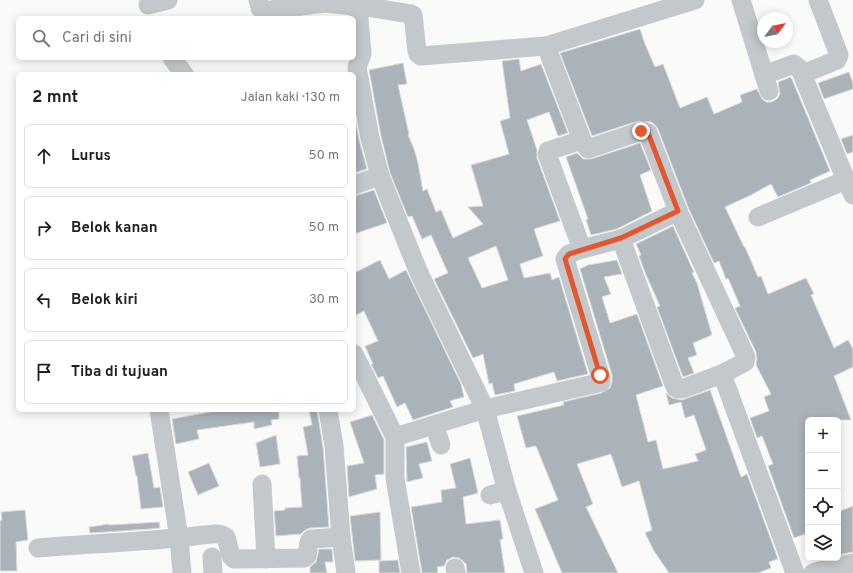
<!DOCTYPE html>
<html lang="id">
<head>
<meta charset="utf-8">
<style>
  :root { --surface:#fff; --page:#f2f2f2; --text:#222; --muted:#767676; --line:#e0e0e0 }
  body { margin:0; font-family:Overpass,sans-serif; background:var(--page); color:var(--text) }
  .controls { position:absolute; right:12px; bottom:12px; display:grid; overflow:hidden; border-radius:6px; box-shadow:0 2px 10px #0003 }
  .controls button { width:36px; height:36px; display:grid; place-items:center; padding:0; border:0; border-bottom:1px solid var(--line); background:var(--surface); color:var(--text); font:20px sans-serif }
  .compass { position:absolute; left:757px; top:12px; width:36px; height:36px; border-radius:50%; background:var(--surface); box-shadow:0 2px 10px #0003; rotate:58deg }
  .stop { position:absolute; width:12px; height:12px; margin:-9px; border:3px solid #e4572e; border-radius:50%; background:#fff }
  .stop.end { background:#e4572e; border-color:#fff; box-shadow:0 1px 4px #0008 }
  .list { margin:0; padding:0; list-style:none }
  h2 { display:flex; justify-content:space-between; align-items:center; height:52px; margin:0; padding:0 16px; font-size:17px }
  h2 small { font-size:13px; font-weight:400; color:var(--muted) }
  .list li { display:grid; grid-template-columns:26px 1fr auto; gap:12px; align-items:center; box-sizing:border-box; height:64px; margin:0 8px 8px; padding:0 8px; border:1px solid var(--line); border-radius:6px }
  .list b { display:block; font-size:15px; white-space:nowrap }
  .list em { font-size:13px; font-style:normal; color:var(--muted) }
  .icon { flex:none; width:22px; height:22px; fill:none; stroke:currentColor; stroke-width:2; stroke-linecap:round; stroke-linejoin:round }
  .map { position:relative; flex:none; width:853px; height:573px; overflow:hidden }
  .search { position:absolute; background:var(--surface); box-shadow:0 2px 10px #0003; left:16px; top:16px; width:340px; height:44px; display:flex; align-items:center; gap:10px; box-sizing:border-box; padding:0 14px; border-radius:6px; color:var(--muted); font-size:15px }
  .panel { position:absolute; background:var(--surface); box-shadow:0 2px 10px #0003; left:16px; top:72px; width:340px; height:340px; border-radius:6px }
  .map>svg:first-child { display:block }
  .building { fill:#aab3b9; stroke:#dcdcda; fill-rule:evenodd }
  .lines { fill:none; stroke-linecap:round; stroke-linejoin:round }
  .minor { stroke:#c3c8cc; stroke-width:19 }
  .route { stroke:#e4572e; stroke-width:5 }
</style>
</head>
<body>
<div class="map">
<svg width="853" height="573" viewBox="0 0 853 573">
  <rect width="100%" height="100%" fill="#fafaf8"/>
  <g class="building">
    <path d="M640,29L645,44L655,67L663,64L680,108L707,97L714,114L742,102L740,95L757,89L762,99L766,102H772L777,99L780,94L778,82L791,77L830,171L810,180L811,183L778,197L771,184L751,195L725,207L744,247H745L758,277L761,276L768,294L806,278L814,294L811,295L834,348L848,340L853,349V367L834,376L851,420H808V533L794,538L768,466L773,464L762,436L757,438L750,418L769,411L764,397L771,394L756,365L757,359L756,352L735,308L740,306L728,278L726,279L719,261L714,263L688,207L658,129L655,125L651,122L638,121L592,136L560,53Z"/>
    <path d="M519,59L521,71L541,64L568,133L558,136L549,112L527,120L537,150V158L560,221L534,229L543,256L520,264L524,278L550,273L552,280L559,277L588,374L557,381L554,372L514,384L515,391L495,395L492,383L489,384L483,354L473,358L434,279L448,273L431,235L422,239L412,216L408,217L390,173L381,136L369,70L403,63L407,84L398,85L409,134L408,135L414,149L418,163L423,191L427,189L436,212L441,210L453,238L483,224L468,207L483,206L471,165L509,154L500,121L510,118L502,61ZM496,246L508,280L482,288L468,258Z"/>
    <path d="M849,72L853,83V89L824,99L818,83Z"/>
    <path d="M354,112L359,140L367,169L354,173Z"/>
    <path d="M853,135V152L847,154L841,139Z"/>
    <path d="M640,143L651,170L640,175L652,211L617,229L591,235L586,220L588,219L566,157L577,153L583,159H591Z"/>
    <path d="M374,190L387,223L354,234V196Z"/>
    <path d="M673,226L692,268L694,272L692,273L697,283L712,335L693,343L697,355L688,358L694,373L683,377L657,307L660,306L646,275L639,256L641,255L636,244Z"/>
    <path d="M380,260L389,279L406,270L461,384L464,397L450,401L453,407L413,420L405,403L397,407L383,376L378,378L371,364H373L365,346L378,341L364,311L354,316V273Z"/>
    <path d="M617,260L622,274L604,277L611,294L602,297L610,323L637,314L663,386L636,395L648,442L656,440L663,469L698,461L695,454L706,450L694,415L685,418L681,402L669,405L666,393L672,398L682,400L710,390L741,477L747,474L778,559L769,562L771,568L758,573H669L654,551L645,533L652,530L639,481L622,487L611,454L577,464L593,504L586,507L618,573H562L535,509L558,500L536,446L526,448L517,416L564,405L563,402L601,393L610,388L612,382V375L580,269L588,265Z"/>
    <path d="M210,410H279V419L271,420L272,425L254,429V422L197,430L199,439L176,444L172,419L210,412Z"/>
    <path d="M309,410H317L323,447L329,527L310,528L305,530L301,534L276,536L274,511L285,510V508L302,507L300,478H299L297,456L308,455L303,427L312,425Z"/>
    <path d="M372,415L384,440V474L375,475L377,489L349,497L347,466L364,463L350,422Z"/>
    <path d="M276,435L280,464L260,467L256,443Z"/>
    <path d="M427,442L432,461L419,464L423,478L407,482L406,447Z"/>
    <path d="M148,453L154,488L160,487L163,507L141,509L137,476H136L132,456Z"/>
    <path d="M470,458L478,493L463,497L466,524L500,520L503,539L500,540L505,573H467L466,564L463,561L459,558L453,557L447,560L444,566L437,567L438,573H422L411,507L442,502L441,490L456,488L450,464Z"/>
    <path d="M209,463L219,486L198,495L188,472Z"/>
    <path d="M853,506V552L838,555V512Z"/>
    <path d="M25,510L28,540L16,542L17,571H0V521L2,520L1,512Z"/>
    <path d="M380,512L381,560L355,561L350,516Z"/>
    <path d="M159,522L160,528L150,529L90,533L89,527L109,524V525Z"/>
    <path d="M319,549H332L333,562H325L327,573H310V567L316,562Z"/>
    <path d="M398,560L400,573H379V561Z"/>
  </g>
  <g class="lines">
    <g class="minor">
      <path d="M258,0L260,8L263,11L325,3L374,8L411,14L413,15L417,51L418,54L421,56L546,46"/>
      <path d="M695,0L546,46L582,140L588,149L641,131L648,133L678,211L621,239L675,387L678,389H682L722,374L795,573"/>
      <path d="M741,0L769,91"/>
      <path d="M148,5L168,0"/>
      <path d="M358,6L362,54L357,67L370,138L380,176"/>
      <path d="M172,58L184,74"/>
      <path d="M803,74L837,60L839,55L818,0"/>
      <path d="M764,75L794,64L800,69L846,180"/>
      <path d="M354,185L380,176L419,273L485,409L507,491L534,573"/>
      <path d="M678,211L746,357L745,362L722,374"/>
      <path d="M758,217L846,180L853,195"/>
      <path d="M582,249L547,154L548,151L582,140"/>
      <path d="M354,354L395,437L485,409L598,383L601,382V378L565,259L569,254L582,249L621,239"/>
      <path d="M159,410L179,538L182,573"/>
      <path d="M328,410L334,446L341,537L346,573"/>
      <path d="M434,425L441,445"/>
      <path d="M395,437V478L411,573"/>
      <path d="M262,484L266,559"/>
      <path d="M490,495L507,491"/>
      <path d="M38,548C88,544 138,542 188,537C197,536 220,531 226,537L231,556L234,559L304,558L307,556L309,542L311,539L341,537"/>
      <path d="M212,557L213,573"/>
      <path d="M455,568L456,573"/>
      <path d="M813,573L832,567L853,563"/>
    </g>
  </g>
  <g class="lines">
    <path class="route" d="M600,375L565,259L569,254L621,238L678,211L648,133L641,131"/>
  </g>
</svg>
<div class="controls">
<button>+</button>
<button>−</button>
<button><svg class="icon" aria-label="locate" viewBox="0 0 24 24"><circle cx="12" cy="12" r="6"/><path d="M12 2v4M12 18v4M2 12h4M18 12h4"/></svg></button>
<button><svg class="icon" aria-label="layers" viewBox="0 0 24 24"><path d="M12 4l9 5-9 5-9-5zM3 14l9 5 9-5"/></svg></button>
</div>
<svg class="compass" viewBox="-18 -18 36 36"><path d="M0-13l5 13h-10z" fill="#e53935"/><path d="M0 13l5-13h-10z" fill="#767676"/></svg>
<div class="stop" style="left:600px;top:375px"></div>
<div class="stop end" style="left:641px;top:131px"></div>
<div class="search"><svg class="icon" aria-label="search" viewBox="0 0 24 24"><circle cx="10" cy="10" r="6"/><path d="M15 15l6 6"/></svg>Cari di sini</div>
<section class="panel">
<h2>2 mnt<small>Jalan kaki · 130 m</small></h2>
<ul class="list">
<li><svg class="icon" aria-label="ahead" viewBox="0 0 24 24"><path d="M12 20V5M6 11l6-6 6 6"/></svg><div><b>Lurus</b></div><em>50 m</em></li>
<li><svg class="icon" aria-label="right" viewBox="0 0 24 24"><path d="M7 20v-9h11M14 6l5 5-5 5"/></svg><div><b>Belok kanan</b></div><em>50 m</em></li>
<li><svg class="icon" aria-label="left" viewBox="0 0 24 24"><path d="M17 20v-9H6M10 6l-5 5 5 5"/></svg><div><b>Belok kiri</b></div><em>30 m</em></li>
<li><svg class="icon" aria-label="arrive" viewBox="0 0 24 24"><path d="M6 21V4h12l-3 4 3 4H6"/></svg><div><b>Tiba di tujuan</b></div></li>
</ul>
</section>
</div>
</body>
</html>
